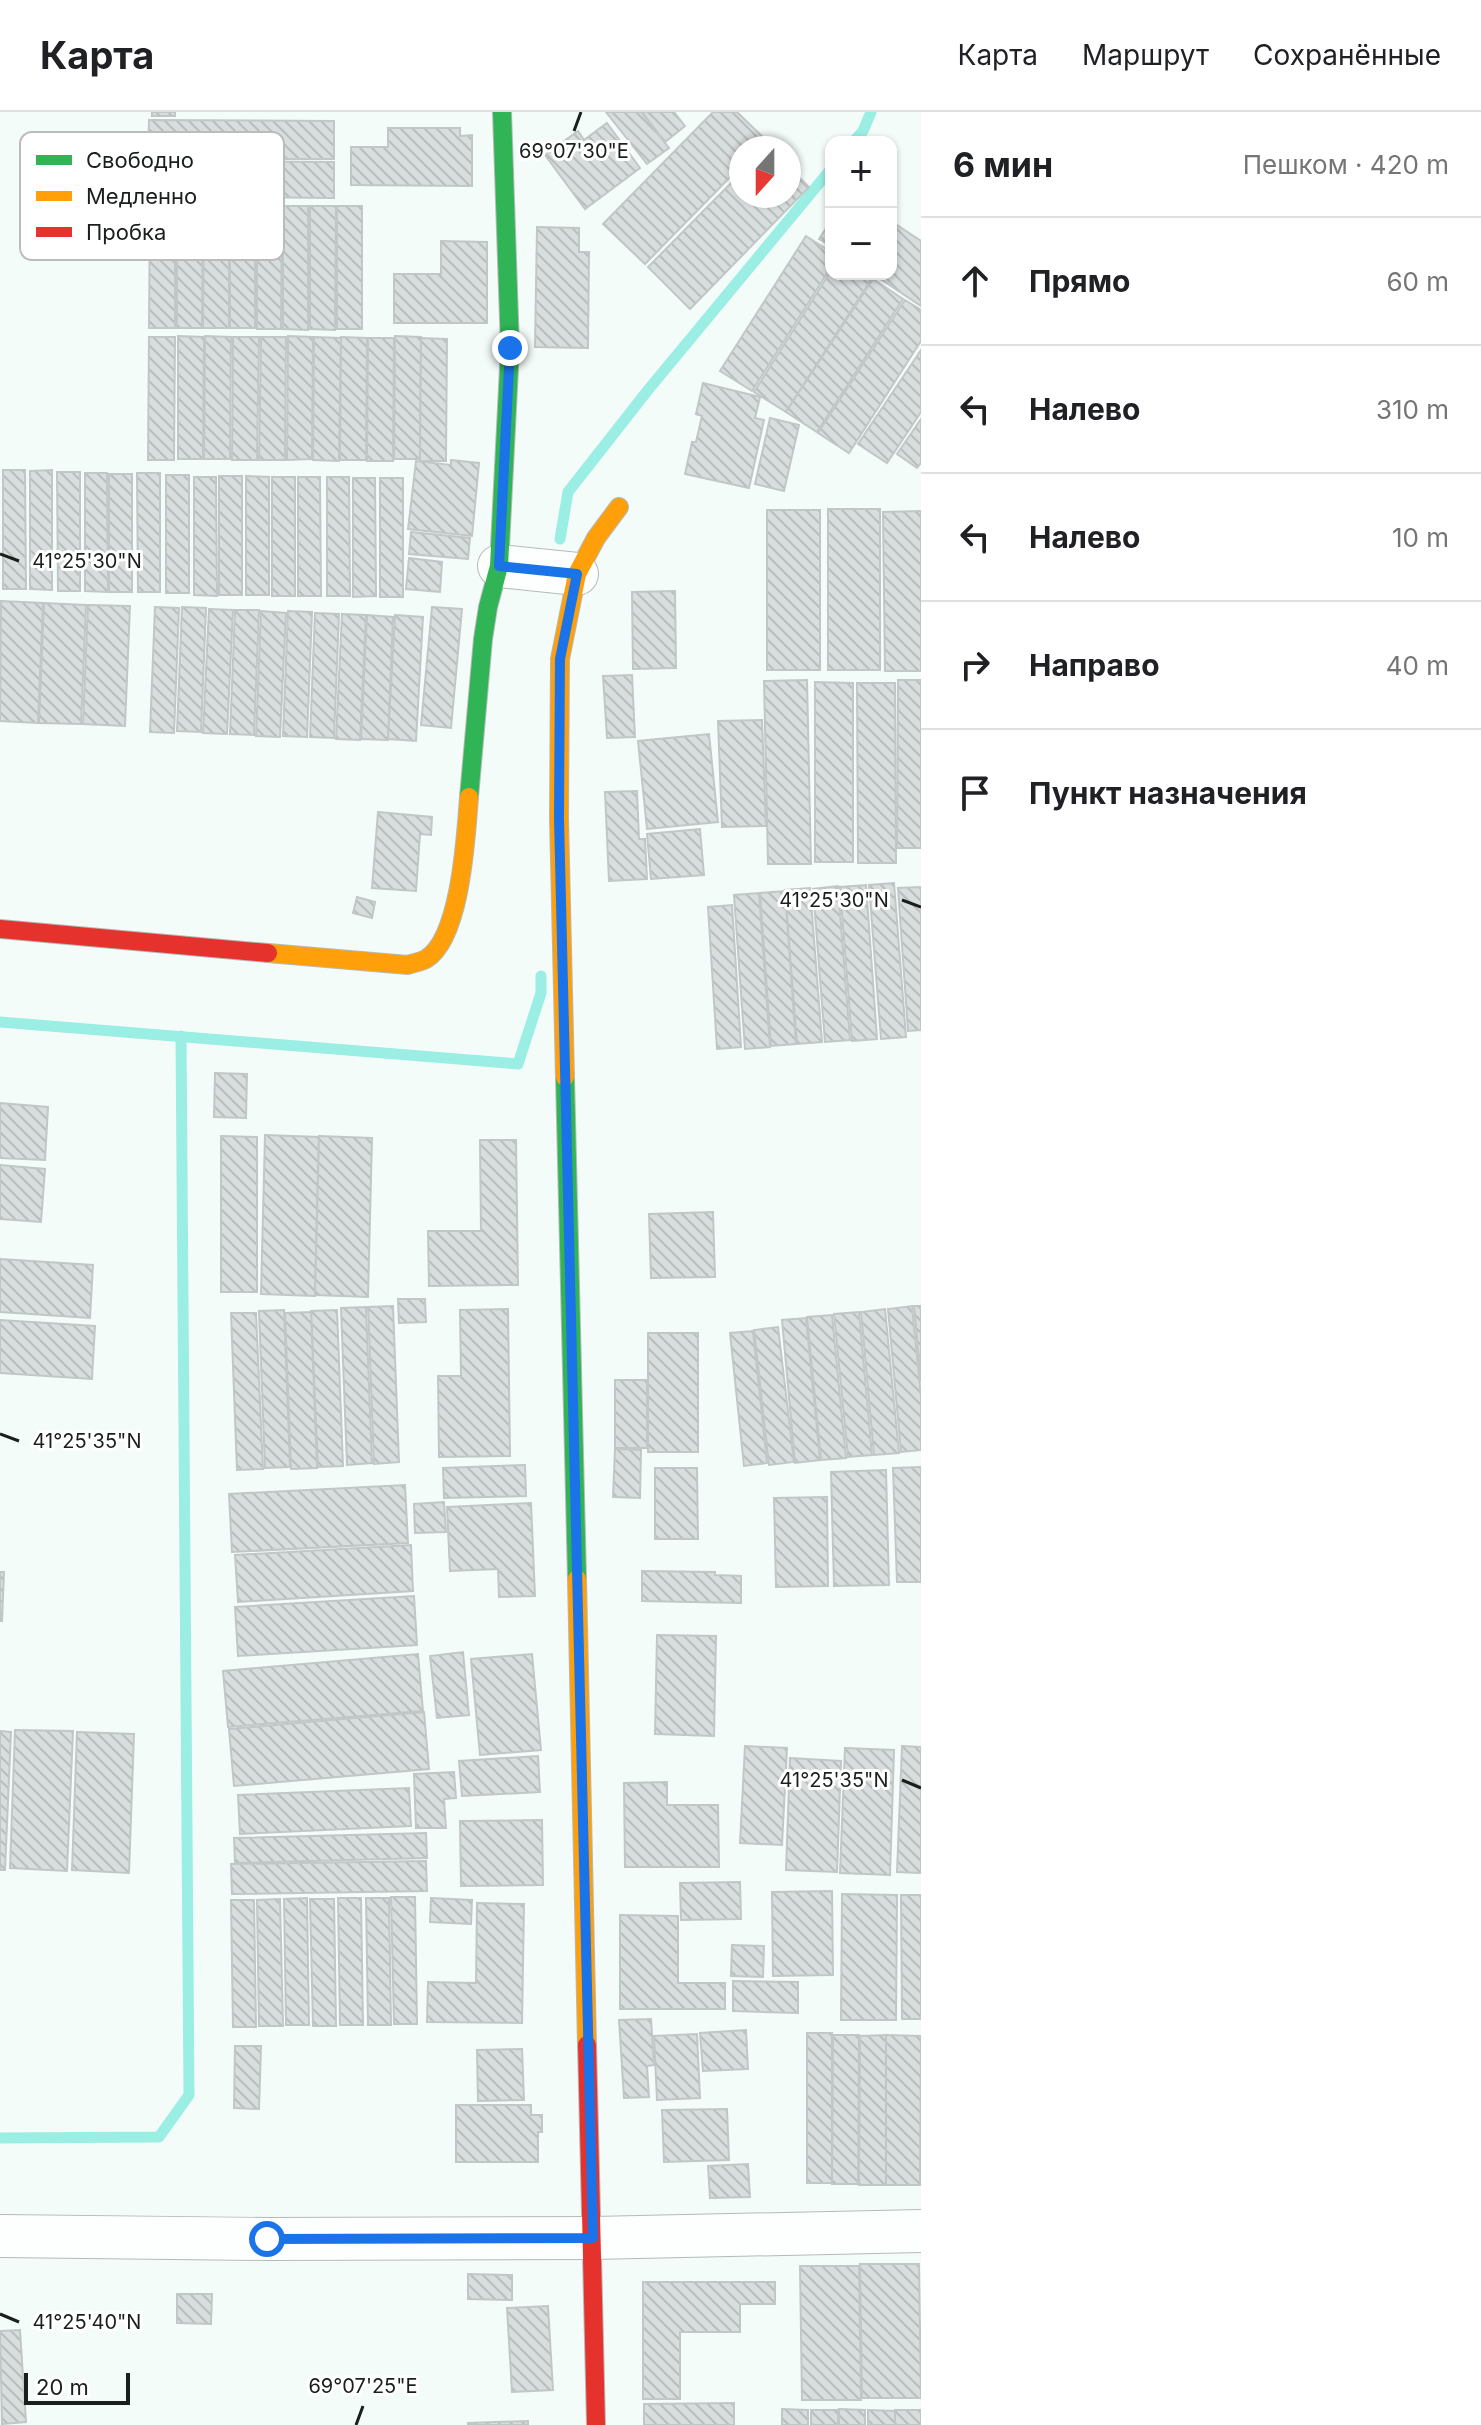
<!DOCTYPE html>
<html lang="ru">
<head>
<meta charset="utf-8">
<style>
  :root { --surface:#fff; --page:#f6f6f6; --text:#202124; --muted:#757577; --line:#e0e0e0 }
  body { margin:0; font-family:Inter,sans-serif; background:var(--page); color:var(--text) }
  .controls { position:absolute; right:24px; top:24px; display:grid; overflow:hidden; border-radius:16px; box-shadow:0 2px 6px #0004 }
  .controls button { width:72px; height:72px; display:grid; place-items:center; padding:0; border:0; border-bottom:2px solid var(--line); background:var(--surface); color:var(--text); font:40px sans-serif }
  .compass { position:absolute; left:729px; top:24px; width:72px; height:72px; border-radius:50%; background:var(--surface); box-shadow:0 2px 6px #0004; rotate:201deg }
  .scale { position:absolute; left:24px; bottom:20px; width:106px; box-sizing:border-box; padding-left:8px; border:4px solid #1a1f1e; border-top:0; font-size:22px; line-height:28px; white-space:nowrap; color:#1a1f1e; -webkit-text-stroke:6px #fff; paint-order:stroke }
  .stop { position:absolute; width:24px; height:24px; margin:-18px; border:6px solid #1a73e8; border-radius:50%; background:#fff }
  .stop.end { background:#1a73e8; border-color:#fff; box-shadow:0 2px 8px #0008 }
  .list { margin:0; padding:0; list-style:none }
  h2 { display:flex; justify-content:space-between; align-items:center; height:104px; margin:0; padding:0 32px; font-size:34px }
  h2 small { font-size:26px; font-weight:400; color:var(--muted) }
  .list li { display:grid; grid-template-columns:52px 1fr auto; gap:24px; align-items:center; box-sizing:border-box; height:128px; padding:0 32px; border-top:2px solid var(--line) }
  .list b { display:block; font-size:30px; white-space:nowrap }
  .list em { font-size:26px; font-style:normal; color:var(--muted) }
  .icon { flex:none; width:44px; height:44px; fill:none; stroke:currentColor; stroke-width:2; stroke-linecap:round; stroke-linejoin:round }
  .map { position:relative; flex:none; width:921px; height:2313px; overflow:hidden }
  header { display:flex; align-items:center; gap:48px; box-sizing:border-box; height:112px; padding:0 40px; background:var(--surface); border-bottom:2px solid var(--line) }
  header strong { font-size:38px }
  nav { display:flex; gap:44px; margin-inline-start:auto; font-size:28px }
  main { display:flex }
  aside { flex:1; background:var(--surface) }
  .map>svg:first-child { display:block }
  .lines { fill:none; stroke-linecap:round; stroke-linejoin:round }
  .stream { stroke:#9beee4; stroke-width:11 }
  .building { fill:url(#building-back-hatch); stroke:#c1c7c6; stroke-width:2 }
  .street-casing { stroke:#b4bab9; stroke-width:44 }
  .fast-casing { stroke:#b4bab9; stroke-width:20 }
  .slow-casing { stroke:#b4bab9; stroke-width:20 }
  .jam-casing { stroke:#b4bab9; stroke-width:20 }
  .street { stroke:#fdfffe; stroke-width:42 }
  .fast { stroke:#30b455; stroke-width:18 }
  .slow { stroke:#ff9f0a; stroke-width:18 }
  .jam { stroke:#e5322d; stroke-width:18 }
  .route { stroke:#1a73e8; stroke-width:10 }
  .ticks { fill:none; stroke:#1a1f1e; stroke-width:3 }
  .key { fill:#fff; stroke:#babcbc; stroke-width:2 }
  .key-label { font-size:22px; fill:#1a1f1e }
  .ticks-label { font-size:20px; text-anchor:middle; fill:#1a1f1e; stroke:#fff; stroke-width:6; stroke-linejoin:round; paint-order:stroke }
</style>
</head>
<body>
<header>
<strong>Карта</strong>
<nav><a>Карта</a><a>Маршрут</a><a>Сохранённые</a></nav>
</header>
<main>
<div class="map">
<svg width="921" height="2313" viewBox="0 0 921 2313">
  <defs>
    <pattern id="building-back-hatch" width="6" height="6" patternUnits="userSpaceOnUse" patternTransform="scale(2)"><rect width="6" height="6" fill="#d8dedd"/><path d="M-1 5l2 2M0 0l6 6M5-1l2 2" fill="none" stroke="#b9bebd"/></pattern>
  </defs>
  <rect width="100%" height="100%" fill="#f4fcfa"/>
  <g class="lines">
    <g class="stream">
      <path d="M853,30L863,19L871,0"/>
      <path d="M560,427L568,380L648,278L831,57"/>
      <path d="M0,910L518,952L541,881V864"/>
      <path d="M0,2026L159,2025L189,1983L181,924"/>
    </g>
  </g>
  <g class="building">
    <rect x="152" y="0" width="23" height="4"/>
    <path d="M606,0H641L669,36L647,52Z"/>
    <path d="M642,0H674L685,14L665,30Z"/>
    <path d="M713,0H737L766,28L758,36H741V54L645,152L603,112Z"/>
    <path d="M149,8L334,9V47H148Z"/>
    <path d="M607,11L640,56L585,97L545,43L578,19L584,28Z"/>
    <path d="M388,16H460V24L472,23V74L351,73V35H388Z"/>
    <path d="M150,49L334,50V86L149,84Z"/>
    <path d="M789,55L809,75L690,197L648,155L741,61V84H789Z"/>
    <path d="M150,93H175V216H149Z"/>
    <path d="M177,93H203L202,216H177Z"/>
    <path d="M204,93H229V216H203Z"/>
    <rect x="230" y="93" width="25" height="123"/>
    <path d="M257,94H282L281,217H257Z"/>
    <path d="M283,94H308V218L283,217Z"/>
    <path d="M310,94H336L335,218L310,217Z"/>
    <rect x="337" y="94" width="25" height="123"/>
    <path d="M831,109V134L819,127Z"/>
    <path d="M891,109L921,129V194L873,162H891Z"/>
    <path d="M537,115L579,116V140H589L588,236L535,235Z"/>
    <path d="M806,124L831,140V155L752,279L720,259Z"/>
    <path d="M441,129L487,130V211H394V162H441Z"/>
    <path d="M831,159V162H866L872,166L786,300L754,280Z"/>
    <path d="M873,167L903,187L817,320L786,300Z"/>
    <path d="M905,188L921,198V229L849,341L818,321Z"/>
    <path d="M178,224L204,225L203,347H178Z"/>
    <path d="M205,224L231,225L230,347H204Z"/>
    <path d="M288,224L313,225L312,347L287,348Z"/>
    <path d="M395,224L421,225L420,347H394Z"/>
    <path d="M149,225H175L174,348H148Z"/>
    <path d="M233,225H259L257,348H232Z"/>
    <path d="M261,225H286L285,348H259Z"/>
    <path d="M314,225L341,226L339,349L313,348Z"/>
    <path d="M341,225L367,226L366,348H340Z"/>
    <path d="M368,226H394L393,349H367Z"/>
    <path d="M421,226L447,227L446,349H420Z"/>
    <path d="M921,238V300L887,351L858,332Z"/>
    <path d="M703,271L760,285L755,306L764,308L749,376L685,362L692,330H696L702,304L696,302Z"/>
    <path d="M770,306L799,313L784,379L755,372Z"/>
    <path d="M921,307V351L917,356L897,342Z"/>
    <path d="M451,348L479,351L472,424L408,417L416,349L451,353Z"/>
    <path d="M3,358H25L26,477H3Z"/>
    <path d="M52,358V478L30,477V359Z"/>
    <path d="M57,360H80V479H58Z"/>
    <path d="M85,361H107L108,480L85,479Z"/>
    <path d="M137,361H160V480H138Z"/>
    <rect x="109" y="362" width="23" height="118"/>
    <rect x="166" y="363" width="23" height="118"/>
    <rect x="219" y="364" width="23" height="119"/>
    <path d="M246,364L269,365V483H246Z"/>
    <path d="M194,365H216L217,484L194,483Z"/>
    <rect x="272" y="365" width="23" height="119"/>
    <path d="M298,365H320L321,484H298Z"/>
    <path d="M327,365H349L350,484H327Z"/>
    <path d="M353,366H375L376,484L353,485Z"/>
    <rect x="380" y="366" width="23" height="119"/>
    <rect x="828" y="397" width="52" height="161"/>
    <rect x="767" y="398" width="53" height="160"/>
    <path d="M921,399V559H885L883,400Z"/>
    <path d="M411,420L470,426L468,447L409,442Z"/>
    <path d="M409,446L442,450L440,480L406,477Z"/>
    <path d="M675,479L676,556L633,557L632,480Z"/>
    <path d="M1,489L43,491L38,611L0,609Z"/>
    <path d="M44,491L86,493L81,612L39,611Z"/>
    <path d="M88,493L130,494L125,614L83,612Z"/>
    <path d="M155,495L179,496L174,621L150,620Z"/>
    <path d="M182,495L206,496L201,620L177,619Z"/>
    <path d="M432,495L462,497L451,616L421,613Z"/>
    <path d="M209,497L233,498L227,622L203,621Z"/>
    <path d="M235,498H259L254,623L230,622Z"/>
    <path d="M261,499L286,501L280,625L256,624Z"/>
    <path d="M288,499L312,500L307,625L283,624Z"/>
    <path d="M315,501L339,502L334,626L310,625Z"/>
    <path d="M342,502L366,503L360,628L336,627Z"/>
    <path d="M367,503L393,505L388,628L361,627Z"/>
    <path d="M395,503L423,505L416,629L388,627Z"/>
    <path d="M632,563L635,625L607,626L603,564Z"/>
    <path d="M807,568L811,752H768L764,569Z"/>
    <path d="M898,568H921V736H897Z"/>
    <path d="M815,570L853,571V750H815Z"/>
    <path d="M857,571H895L896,751H858Z"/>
    <path d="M762,608L766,714L722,715L718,609Z"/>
    <path d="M709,622L718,710L647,717L638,629Z"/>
    <path d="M637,679L639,727H645L647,767L609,769L605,680Z"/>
    <path d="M378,700L432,705L431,723L420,722L416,779L372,776Z"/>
    <path d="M700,717L704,763L651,767L647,722Z"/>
    <path d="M894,771L906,925L881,927L869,773Z"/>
    <path d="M866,773L877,927L852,929L840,775Z"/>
    <path d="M838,774L850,928L825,930L813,777Z"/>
    <path d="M921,775V918L908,919L898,776Z"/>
    <path d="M810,776L822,930L797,932L785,778Z"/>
    <path d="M785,779L796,932L771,934L760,781Z"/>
    <path d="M759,781L770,935L745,937L734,783Z"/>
    <path d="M357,785L375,790L372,806L353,801Z"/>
    <path d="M732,793L741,935L717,937L708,795Z"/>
    <path d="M215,961L247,962L246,1006L214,1005Z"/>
    <path d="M0,991L48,995L45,1048L0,1046Z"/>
    <path d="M265,1023L319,1025L315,1184L261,1182Z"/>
    <path d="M221,1024L257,1025V1180H221Z"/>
    <path d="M319,1024L372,1026L368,1185L315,1183Z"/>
    <path d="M480,1028H516L518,1173L429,1174L428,1119H481Z"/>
    <path d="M0,1053L45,1057L41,1110L0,1107Z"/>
    <path d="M713,1100L715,1165L651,1166L649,1102Z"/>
    <path d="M0,1147L93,1153L90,1206L0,1200Z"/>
    <path d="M398,1187H425L426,1210L399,1211Z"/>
    <path d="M393,1194L399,1350L374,1352L368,1195Z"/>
    <path d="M912,1194L921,1285V1338L901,1340L888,1197Z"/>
    <path d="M914,1194H921V1270Z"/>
    <path d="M366,1195L372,1351L347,1353L341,1196Z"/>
    <path d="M508,1197L510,1344L439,1345L438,1264H461L460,1198Z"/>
    <path d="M885,1197L899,1341L874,1343L861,1200Z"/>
    <path d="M284,1198L290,1355L265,1356L259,1199Z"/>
    <path d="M337,1198L343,1354L318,1355L311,1199Z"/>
    <path d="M311,1200L317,1356L291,1357L285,1201Z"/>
    <path d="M859,1200L872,1343L848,1345L834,1202Z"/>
    <path d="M231,1201H256L263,1357L237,1358Z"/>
    <path d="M832,1203L846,1346L821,1348L807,1205Z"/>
    <path d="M806,1206L820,1348L795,1351L782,1208Z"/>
    <path d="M0,1208L95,1214L92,1267L0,1261Z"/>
    <path d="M778,1215L794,1350L769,1353L754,1218Z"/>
    <path d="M753,1219L767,1351L744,1354L730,1221Z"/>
    <rect x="648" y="1221" width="50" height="119"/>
    <rect x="615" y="1268" width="32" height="68"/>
    <path d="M615,1337L641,1338L640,1386L613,1385Z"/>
    <path d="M525,1353L526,1384L444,1386L443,1356Z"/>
    <path d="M921,1355V1470H897L893,1356Z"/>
    <path d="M655,1356H697L698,1427H655Z"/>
    <path d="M886,1358L889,1473L834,1474L831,1360Z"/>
    <path d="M405,1373L408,1431L232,1440L229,1382Z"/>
    <path d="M827,1385L828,1474L776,1475L774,1386Z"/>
    <path d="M444,1390L446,1420L415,1421L414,1392Z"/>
    <path d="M531,1391L535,1484L499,1485L498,1457L450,1459L447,1395Z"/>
    <path d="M411,1433L413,1479L238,1490L235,1443Z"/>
    <path d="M642,1459L715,1460V1463L741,1464V1491L642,1489Z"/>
    <path d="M0,1460H4L2,1509H0Z"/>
    <path d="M414,1484L417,1533L238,1544L235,1495Z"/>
    <path d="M657,1523L716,1524L714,1624L655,1622Z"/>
    <path d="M463,1540L469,1603L437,1606L430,1544Z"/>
    <path d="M418,1542L423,1599L228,1615L223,1559Z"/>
    <path d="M532,1542L541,1638L480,1643L471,1547Z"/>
    <path d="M424,1600L429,1657L234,1674L229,1617Z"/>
    <path d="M15,1618L73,1619L67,1759L10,1756Z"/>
    <path d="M0,1619L11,1620L5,1758H0Z"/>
    <path d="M77,1620L134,1622L129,1761L72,1758Z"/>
    <path d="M745,1634L787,1636L782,1733L740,1731Z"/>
    <path d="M902,1634L921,1635V1761L897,1760Z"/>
    <path d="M845,1636L894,1638L890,1763L840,1761Z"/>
    <path d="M538,1644L540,1680L462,1684L459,1649Z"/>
    <path d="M790,1646L841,1649L837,1760L786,1758Z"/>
    <path d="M454,1660L456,1686L444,1687L446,1716H416L414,1662Z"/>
    <path d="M667,1670V1693H718L719,1755H625L624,1671Z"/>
    <path d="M409,1676L411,1714L240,1722L238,1683Z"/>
    <path d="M542,1708L543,1773L461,1774L460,1709Z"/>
    <path d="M426,1721L427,1746L235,1751L234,1726Z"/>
    <path d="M426,1749L427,1779L232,1782L231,1752Z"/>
    <path d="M740,1770L741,1807L681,1808L680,1771Z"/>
    <path d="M832,1779L833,1863L773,1864L772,1780Z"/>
    <path d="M842,1782L897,1783L896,1908H841Z"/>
    <path d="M901,1783H921V1907H902Z"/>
    <path d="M391,1785H415L417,1912H394Z"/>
    <path d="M307,1786L309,1913H286L284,1787Z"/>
    <path d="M338,1786H361L363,1913H340Z"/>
    <path d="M366,1786H389L391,1913H368Z"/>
    <path d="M431,1786L472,1788L471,1812L430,1810Z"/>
    <path d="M280,1787L283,1914H259L257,1788Z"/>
    <path d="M310,1787H334L336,1914H313Z"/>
    <path d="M231,1788H254L256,1915H233Z"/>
    <path d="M477,1791L524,1792L522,1911L427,1910L428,1870L476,1871Z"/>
    <path d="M620,1803L678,1804V1871H725V1897H620Z"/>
    <path d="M732,1833L764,1834L763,1865L731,1864Z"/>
    <path d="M733,1869L798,1870V1901L733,1899Z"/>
    <path d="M651,1907L654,1953L647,1954L649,1985L624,1986L619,1908Z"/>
    <path d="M746,1918L748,1957L703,1959L700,1921Z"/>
    <rect x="807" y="1921" width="25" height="150"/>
    <path d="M697,1922L700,1986L657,1988L654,1924Z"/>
    <path d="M833,1923H859L858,2072H832Z"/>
    <path d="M886,1923L921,1924L920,2073H886Z"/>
    <path d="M886,1923V2073H859L860,1924Z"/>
    <path d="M235,1934H261L259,1997L234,1996Z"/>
    <path d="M522,1937L524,1988L478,1989L477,1938Z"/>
    <path d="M456,1993H531V2003H542V2020H538V2050H456Z"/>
    <path d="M727,1997L729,2048L664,2050L662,1998Z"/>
    <path d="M748,2052L750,2085L710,2086L708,2054Z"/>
    <path d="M860,2152H919L921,2286H862Z"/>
    <path d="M800,2154H859L861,2288H802Z"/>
    <path d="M468,2162L512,2163V2188L468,2187Z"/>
    <path d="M643,2170H775V2192H740V2220H680V2287H643Z"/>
    <path d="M177,2182H212L211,2212L177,2211Z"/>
    <path d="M548,2194L553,2278L512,2280L507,2196Z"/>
    <path d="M20,2218L26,2310L2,2312L0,2219Z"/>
    <path d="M734,2291V2313H644V2292Z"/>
    <path d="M782,2297L808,2298V2313H782Z"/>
    <path d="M839,2297L865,2298V2313H839Z"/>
    <rect x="811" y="2298" width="27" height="15"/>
    <path d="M868,2298L895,2299V2313H868Z"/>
    <rect x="895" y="2298" width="26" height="15"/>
    <path d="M528,2309V2313H468V2311Z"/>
  </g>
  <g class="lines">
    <g class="street-casing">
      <g id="street">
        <path d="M499,454L577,462"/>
        <path d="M0,2124L267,2127L593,2126L921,2119"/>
      </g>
    </g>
    <g class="fast-casing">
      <g id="fast">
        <path d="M469,685L483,527L488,495L499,454L510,236L502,0"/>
        <path d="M565,965L577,1467"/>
      </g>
    </g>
    <g class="slow-casing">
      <g id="slow">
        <path d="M268,841L408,853C413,851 421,850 426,847C461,826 466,723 469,685"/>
        <path d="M565,965L559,706L560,547L577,462L596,426L619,395"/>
        <path d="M577,1467L587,1933"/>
      </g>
    </g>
    <g class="jam-casing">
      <g id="jam">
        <path d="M0,817L268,841"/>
        <path d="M587,1933L596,2313"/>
      </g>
    </g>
    <use href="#street" class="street"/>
    <use href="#fast" class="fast"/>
    <use href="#slow" class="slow"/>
    <use href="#jam" class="jam"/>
  </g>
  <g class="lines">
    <path class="route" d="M267,2127L593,2126L559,706L560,547L577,462L499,454L510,236"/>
  </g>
  <path class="ticks" d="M574,19L581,0M0,442L19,449M902,788L921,795M0,1322L19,1329M902,1668L921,1676M0,2202L19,2210M356,2313L363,2294"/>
  <rect x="20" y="20" width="264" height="128" rx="12" class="key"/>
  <rect x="36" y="43" width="36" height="10" fill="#30b455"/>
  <rect x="36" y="79" width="36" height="10" fill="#ff9f0a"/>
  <rect x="36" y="115" width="36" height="10" fill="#e5322d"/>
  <g class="key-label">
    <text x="86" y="56">Свободно</text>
    <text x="86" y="92">Медленно</text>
    <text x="86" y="128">Пробка</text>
  </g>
  <g class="ticks-label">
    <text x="574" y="46">69°07'30"E</text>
    <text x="87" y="456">41°25'30"N</text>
    <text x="834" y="795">41°25'30"N</text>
    <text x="87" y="1336">41°25'35"N</text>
    <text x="834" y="1675">41°25'35"N</text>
    <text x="87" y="2217">41°25'40"N</text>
    <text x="363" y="2281">69°07'25"E</text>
  </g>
</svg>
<div class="controls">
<button>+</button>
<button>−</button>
</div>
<svg class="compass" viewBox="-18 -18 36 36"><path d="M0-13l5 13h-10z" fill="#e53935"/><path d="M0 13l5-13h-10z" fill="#757577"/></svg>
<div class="scale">20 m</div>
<div class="stop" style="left:267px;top:2127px"></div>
<div class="stop end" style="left:510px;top:236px"></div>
</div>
<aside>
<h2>6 мин<small>Пешком · 420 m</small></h2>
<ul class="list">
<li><svg class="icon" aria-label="ahead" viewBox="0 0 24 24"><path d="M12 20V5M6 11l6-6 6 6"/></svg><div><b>Прямо</b></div><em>60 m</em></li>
<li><svg class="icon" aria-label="left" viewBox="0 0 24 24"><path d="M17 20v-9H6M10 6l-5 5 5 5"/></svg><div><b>Налево</b></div><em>310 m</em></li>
<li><svg class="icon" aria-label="left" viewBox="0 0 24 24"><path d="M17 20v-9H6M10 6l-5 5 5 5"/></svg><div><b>Налево</b></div><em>10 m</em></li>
<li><svg class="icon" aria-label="right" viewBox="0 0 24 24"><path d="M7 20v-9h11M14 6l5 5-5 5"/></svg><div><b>Направо</b></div><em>40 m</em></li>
<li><svg class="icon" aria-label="arrive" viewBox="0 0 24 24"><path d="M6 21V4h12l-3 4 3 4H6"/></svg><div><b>Пункт назначения</b></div></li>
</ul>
</aside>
</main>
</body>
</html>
